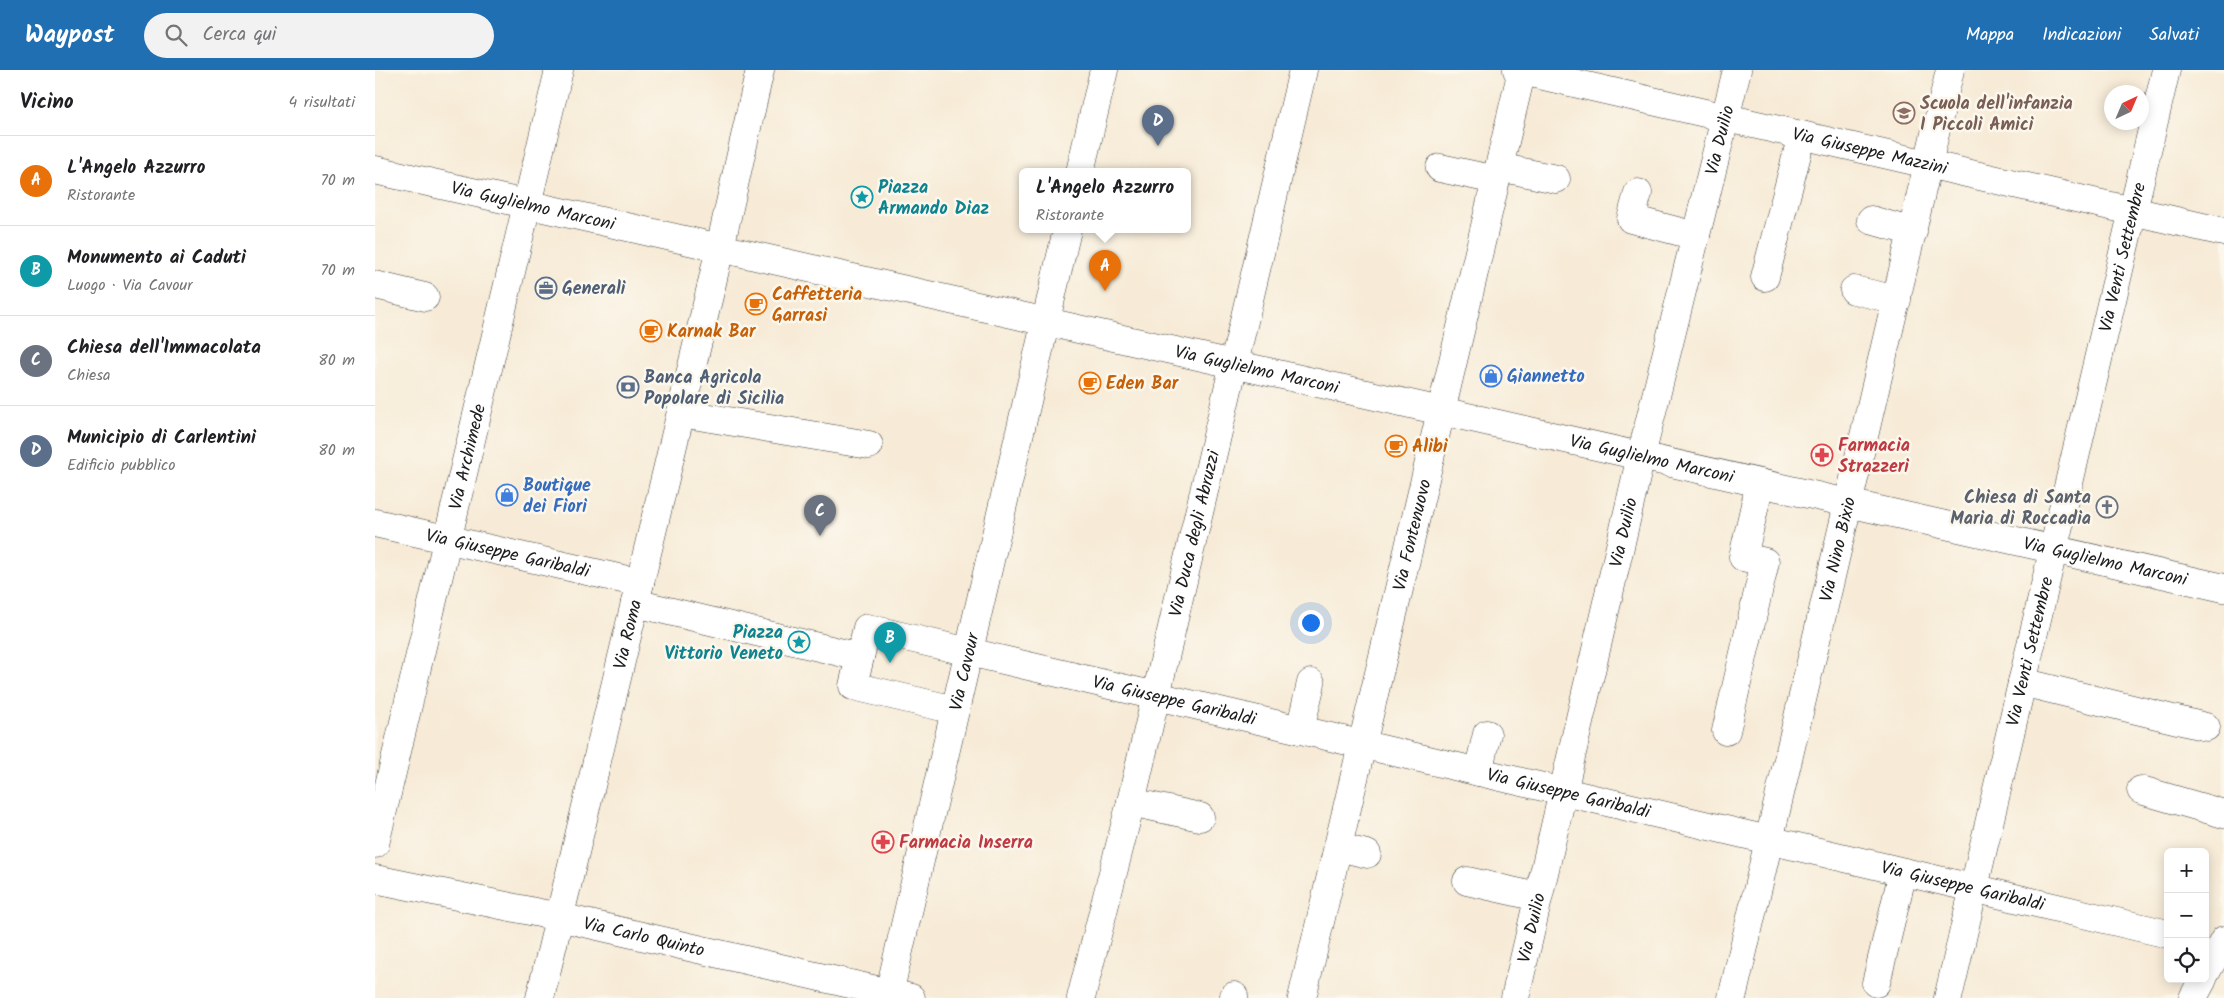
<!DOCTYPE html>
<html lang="it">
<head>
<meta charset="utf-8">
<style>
  :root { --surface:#fff; --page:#f2f2f2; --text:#202124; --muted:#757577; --line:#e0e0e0; --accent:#1f6fb2 }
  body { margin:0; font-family:Kalam,sans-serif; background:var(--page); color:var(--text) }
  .controls { position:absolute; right:15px; bottom:15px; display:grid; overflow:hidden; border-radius:8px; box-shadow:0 2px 12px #0003 }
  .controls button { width:45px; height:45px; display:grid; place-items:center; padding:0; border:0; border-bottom:1px solid var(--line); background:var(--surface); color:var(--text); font:25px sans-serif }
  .compass { position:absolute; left:1729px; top:15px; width:45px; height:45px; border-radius:50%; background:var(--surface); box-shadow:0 2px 12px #0003; rotate:44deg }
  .you { position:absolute; left:935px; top:552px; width:18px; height:18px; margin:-12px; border:4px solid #fff; border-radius:50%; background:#1a73e8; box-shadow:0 0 0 8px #1a73e833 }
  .badge { display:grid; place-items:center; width:32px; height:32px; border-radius:50%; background:var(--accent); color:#fff; font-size:16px; font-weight:700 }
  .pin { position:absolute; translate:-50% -41px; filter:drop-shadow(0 1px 2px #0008) }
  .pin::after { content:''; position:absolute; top:26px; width:18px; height:15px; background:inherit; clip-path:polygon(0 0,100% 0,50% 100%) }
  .popup { position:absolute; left:644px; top:98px; width:172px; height:65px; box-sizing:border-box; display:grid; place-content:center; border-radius:8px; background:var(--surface); filter:drop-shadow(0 1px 4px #0005); font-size:16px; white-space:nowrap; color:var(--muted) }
  .popup b { font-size:19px; color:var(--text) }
  .popup::after { content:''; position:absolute; left:50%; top:100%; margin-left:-10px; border:10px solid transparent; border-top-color:var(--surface) }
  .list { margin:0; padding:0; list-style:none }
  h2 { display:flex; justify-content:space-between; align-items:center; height:65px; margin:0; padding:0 20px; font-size:21px }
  h2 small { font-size:16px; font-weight:400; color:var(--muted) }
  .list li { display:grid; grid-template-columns:32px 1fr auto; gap:15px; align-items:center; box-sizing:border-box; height:90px; padding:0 20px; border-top:1px solid var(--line) }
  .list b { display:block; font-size:19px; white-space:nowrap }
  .list p { margin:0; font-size:16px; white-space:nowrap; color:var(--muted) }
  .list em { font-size:16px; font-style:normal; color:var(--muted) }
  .icon { flex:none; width:28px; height:28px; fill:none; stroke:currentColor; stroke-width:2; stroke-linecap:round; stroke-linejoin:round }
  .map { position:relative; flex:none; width:1849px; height:928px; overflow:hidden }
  header { display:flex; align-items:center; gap:30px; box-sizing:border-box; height:70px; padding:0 25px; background:var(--accent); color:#fff }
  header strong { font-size:24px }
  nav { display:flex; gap:28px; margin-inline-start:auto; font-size:18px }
  .search { width:350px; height:45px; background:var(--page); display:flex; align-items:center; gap:12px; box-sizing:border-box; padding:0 18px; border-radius:28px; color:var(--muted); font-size:19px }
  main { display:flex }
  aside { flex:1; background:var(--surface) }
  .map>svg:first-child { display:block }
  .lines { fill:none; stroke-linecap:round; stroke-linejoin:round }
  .street-casing { stroke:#3d3b38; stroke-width:29 }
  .secondary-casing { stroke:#3d3b38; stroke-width:29 }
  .street { stroke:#fff; stroke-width:28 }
  .secondary { stroke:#fff; stroke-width:28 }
  .labels { text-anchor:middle; stroke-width:5; stroke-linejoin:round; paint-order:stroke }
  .education-label { font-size:18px; font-weight:bold; fill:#785e54; stroke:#fbf7ec; text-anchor:start }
  .street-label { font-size:18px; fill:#1c1c1c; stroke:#fbf7ec }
  .culture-label { font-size:18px; font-weight:bold; fill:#0d838f; stroke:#fbf7ec; text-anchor:start }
  .service-label { font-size:18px; font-weight:bold; fill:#4e5e75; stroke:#fbf7ec; text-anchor:start }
  .food-label { font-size:18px; font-weight:bold; fill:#c56008; stroke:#fbf7ec; text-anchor:start }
  .shop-label { font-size:18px; font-weight:bold; fill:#366cbe; stroke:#fbf7ec; text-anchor:start }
  .health-label { font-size:18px; font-weight:bold; fill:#be3a42; stroke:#fbf7ec; text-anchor:start }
  .worship-label { font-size:18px; font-weight:bold; fill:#5b616d; stroke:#fbf7ec; text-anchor:end }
</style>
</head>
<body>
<header>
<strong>Waypost</strong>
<div class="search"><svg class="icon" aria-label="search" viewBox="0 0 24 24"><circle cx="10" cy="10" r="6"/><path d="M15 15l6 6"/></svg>Cerca qui</div>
<nav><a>Mappa</a><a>Indicazioni</a><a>Salvati</a></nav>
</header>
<main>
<aside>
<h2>Vicino<small>4 risultati</small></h2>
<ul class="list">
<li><span class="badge" style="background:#e8710a">A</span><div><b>L'Angelo Azzurro</b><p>Ristorante</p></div><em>70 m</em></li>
<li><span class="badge" style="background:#0f9aa8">B</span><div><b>Monumento ai Caduti</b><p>Luogo · Via Cavour</p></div><em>70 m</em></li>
<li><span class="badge" style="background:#6b7280">C</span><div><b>Chiesa dell'Immacolata</b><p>Chiesa</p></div><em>80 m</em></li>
<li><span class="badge" style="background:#5c6f8a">D</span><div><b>Municipio di Carlentini</b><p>Edificio pubblico</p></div><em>80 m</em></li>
</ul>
</aside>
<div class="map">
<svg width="1849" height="928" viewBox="0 0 1849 928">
  <rect width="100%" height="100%" fill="#fbf7ec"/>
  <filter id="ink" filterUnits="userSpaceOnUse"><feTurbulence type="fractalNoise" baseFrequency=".02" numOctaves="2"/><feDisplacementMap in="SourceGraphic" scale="10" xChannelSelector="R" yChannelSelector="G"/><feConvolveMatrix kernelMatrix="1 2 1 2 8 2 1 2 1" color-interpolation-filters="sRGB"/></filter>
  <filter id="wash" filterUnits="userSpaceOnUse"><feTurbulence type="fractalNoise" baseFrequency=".0096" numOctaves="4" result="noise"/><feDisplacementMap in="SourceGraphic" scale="20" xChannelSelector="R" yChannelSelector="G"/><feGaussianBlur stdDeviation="1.12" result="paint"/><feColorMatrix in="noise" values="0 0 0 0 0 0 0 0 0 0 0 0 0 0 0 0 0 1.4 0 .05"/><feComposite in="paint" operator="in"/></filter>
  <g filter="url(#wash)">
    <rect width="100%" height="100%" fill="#f7ebd7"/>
  </g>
  <g filter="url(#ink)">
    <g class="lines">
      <g class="street-casing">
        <g id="street">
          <path d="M1124,97L1181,109"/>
          <path d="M1065,98L1121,110"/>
          <path id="s1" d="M0,100L1849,518"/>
          <path d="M1263,123L1256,149L1321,166"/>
          <path d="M1496,150L1538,162"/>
          <path d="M1390,207L1427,65"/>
          <path d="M0,215L50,227"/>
          <path d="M1479,220L1522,230"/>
          <path d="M306,343L494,375"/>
          <path id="s2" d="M0,453L265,513"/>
          <path d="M260,533L485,587"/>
          <path d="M1647,612L1831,657"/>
          <path id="s3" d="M580,640L478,616L492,558L1793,864"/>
          <path d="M925,660L936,613"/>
          <path d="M1351,661L1390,492L1368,487L1385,413"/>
          <path d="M1103,702L1112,664"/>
          <path d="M1766,720L1849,744"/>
          <path d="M756,732L825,747"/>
          <path id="s4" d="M0,774L184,0"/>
          <path d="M963,777L992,784"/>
          <path id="s5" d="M0,809L184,847L536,928"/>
          <path d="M1092,811L1163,827"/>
          <path d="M1830,904L1849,870"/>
          <path d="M1501,913L1528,802"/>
          <path id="s6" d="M706,928L756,732L928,0"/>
          <path d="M859,928V926"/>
          <path id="s7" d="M927,928L1147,0"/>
          <path id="s8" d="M1140,928L1266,386L1362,0"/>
          <path id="s9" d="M1357,928L1575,0"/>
          <path id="s10" d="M1573,928L1791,0"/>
          <path d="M1818,928L1828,909"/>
        </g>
      </g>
      <g class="secondary-casing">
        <g id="secondary">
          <path id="s11" d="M1142,0L1849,162"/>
          <path d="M705,102L729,0"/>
          <path id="s12" d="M165,928L337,213L385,0"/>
          <path id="s13" d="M513,928L692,160"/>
        </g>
      </g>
      <use href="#street" class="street"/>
      <use href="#secondary" class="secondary"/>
    </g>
  </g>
  <defs>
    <g id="school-ring" transform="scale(1.125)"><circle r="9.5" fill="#fbf7ec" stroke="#8d6e63" stroke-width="1.5"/><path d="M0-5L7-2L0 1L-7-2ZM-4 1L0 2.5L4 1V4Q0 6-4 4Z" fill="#8d6e63"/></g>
    <g id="sight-ring" transform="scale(1.125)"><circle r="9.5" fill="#fbf7ec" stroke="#0f9aa8" stroke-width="1.5"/><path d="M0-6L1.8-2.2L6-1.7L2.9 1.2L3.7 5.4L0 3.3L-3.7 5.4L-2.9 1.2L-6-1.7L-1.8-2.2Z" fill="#0f9aa8"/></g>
    <g id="office-ring" transform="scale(1.125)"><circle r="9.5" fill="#fbf7ec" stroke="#5c6f8a" stroke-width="1.5"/><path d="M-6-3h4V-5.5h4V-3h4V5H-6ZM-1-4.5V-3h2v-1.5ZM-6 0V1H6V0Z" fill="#5c6f8a"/></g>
    <g id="cafe-ring" transform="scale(1.125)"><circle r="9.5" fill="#fbf7ec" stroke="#e8710a" stroke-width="1.5"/><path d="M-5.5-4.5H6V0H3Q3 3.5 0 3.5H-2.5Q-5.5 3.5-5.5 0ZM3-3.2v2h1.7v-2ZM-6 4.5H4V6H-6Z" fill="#e8710a"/></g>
    <g id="shop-ring" transform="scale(1.125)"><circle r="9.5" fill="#fbf7ec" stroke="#3f7fe0" stroke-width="1.5"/><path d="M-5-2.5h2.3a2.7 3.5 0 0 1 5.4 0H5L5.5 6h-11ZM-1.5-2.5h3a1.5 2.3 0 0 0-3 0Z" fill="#3f7fe0"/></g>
    <g id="bank-ring" transform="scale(1.125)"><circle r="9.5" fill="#fbf7ec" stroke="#5c6f8a" stroke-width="1.5"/><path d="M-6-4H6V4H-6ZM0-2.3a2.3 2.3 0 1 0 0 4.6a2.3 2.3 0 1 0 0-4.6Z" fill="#5c6f8a"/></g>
    <g id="pharmacy-ring" transform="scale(1.125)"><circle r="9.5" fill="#fbf7ec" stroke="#e0444e" stroke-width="1.5"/><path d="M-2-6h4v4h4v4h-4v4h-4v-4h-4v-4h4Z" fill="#e0444e"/></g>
    <g id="church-ring" transform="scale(1.125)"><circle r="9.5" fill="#fbf7ec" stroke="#6b7280" stroke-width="1.5"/><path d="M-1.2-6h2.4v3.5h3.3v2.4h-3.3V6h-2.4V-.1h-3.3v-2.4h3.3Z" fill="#6b7280"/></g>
  </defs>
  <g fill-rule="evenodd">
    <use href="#school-ring" x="1529" y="43"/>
    <use href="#sight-ring" x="487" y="127"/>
    <use href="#office-ring" x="171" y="218"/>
    <use href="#cafe-ring" x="381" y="234"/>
    <use href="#cafe-ring" x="276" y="261"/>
    <use href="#shop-ring" x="1116" y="306"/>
    <use href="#cafe-ring" x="715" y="313"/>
    <use href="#bank-ring" x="253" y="317"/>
    <use href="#cafe-ring" x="1021" y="376"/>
    <use href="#pharmacy-ring" x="1447" y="385"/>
    <use href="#shop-ring" x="132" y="425"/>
    <use href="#church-ring" x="1732" y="437"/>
    <use href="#sight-ring" x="424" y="572"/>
    <use href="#pharmacy-ring" x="508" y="772"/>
  </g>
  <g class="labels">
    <g class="education-label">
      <text x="1545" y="39">Scuola dell'infanzia<tspan x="1545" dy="21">I Piccoli Amici</tspan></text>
    </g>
    <g class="street-label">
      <text dy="6" stroke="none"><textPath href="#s8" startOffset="882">Via Duilio</textPath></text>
      <text dy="6" stroke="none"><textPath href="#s11" startOffset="362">Via Giuseppe Mazzini</textPath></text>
      <text dy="6" stroke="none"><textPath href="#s1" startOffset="162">Via Guglielmo Marconi</textPath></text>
      <text dy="6" stroke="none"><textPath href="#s10" startOffset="761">Via Venti Settembre</textPath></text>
      <text dy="6" stroke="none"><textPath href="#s1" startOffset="904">Via Guglielmo Marconi</textPath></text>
      <text dy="6" stroke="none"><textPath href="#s4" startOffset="398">Via Archimede</textPath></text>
      <text dy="6" stroke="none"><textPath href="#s1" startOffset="1309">Via Guglielmo Marconi</textPath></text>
      <text dy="6" stroke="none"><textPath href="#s8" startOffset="478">Via Duilio</textPath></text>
      <text dy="6" stroke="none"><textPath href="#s6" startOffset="478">Via Duca degli Abruzzi</textPath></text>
      <text dy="6" stroke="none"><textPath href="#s7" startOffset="476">Via Fontenuovo</textPath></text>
      <text dy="6" stroke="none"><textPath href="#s9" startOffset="461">Via Nino Bixio</textPath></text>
      <text dy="6" stroke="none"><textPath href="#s2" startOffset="136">Via Giuseppe Garibaldi</textPath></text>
      <text dy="6" stroke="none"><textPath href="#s1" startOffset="1774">Via Guglielmo Marconi</textPath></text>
      <text dy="6" stroke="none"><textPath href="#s12" startOffset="374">Via Roma</textPath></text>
      <text dy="6" stroke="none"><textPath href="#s10" startOffset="356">Via Venti Settembre</textPath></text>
      <text dy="6" stroke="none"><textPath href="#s13" startOffset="335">Via Cavour</textPath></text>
      <text dy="6" stroke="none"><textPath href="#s3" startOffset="480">Via Giuseppe Garibaldi</textPath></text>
      <text dy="6" stroke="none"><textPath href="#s3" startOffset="885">Via Giuseppe Garibaldi</textPath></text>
      <text dy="6" stroke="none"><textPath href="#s3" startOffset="1290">Via Giuseppe Garibaldi</textPath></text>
      <text dy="6" stroke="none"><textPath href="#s8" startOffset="72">Via Duilio</textPath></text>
      <text dy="6" stroke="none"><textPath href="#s5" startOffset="275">Via Carlo Quinto</textPath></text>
    </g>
    <g class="culture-label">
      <text x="503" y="123">Piazza<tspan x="503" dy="21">Armando Diaz</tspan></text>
      <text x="408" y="568" text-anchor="end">Piazza<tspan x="408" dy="21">Vittorio Veneto</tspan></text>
    </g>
    <g class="service-label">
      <text x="187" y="224">Generali</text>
      <text x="269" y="313">Banca Agricola<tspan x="269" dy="21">Popolare di Sicilia</tspan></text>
    </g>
    <g class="food-label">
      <text x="397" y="230">Caffetteria<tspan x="397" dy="21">Garrasi</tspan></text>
      <text x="292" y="267">Karnak Bar</text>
      <text x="731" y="319">Eden Bar</text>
      <text x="1037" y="382">Alibi</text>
    </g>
    <g class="shop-label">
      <text x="1132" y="312">Giannetto</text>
      <text x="148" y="421">Boutique<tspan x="148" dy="21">dei Fiori</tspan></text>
    </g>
    <g class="health-label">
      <text x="1463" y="381">Farmacia<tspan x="1463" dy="21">Strazzeri</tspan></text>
      <text x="524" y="778">Farmacia Inserra</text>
    </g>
    <g class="worship-label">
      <text x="1716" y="433">Chiesa di Santa<tspan x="1716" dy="21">Maria di Roccadia</tspan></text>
    </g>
  </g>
</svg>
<div class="controls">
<button>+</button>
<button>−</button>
<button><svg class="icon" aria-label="locate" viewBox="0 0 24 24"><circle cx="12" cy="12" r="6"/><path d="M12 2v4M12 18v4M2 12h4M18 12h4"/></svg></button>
</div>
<svg class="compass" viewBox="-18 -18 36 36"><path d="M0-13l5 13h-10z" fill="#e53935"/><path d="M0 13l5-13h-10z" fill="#757577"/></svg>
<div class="you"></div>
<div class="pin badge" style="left:730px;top:221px;background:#e8710a">A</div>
<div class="popup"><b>L'Angelo Azzurro</b>Ristorante</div>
<div class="pin badge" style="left:515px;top:593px;background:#0f9aa8">B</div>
<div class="pin badge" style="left:445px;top:466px;background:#6b7280">C</div>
<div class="pin badge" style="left:783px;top:76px;background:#5c6f8a">D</div>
</div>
</main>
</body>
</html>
